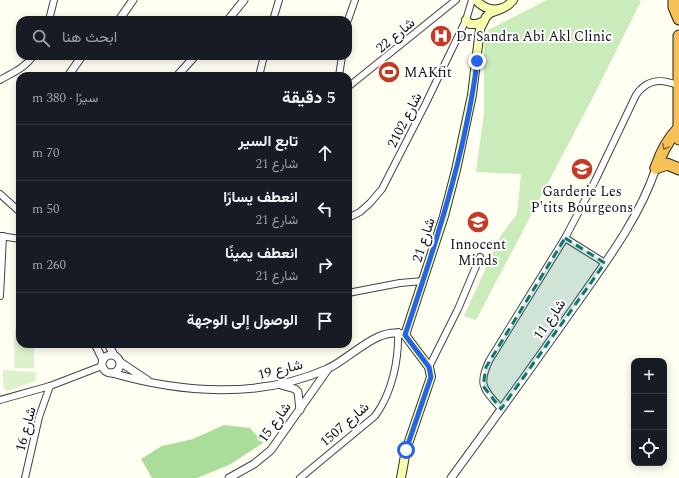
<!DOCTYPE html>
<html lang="ar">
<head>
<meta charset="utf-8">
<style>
  :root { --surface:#171b24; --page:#20242c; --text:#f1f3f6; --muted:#9ea1a6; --line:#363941 }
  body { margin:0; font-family:Spectral,Vazirmatn,serif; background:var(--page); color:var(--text); direction:rtl }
  .controls { position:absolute; right:12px; bottom:12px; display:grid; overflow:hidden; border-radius:8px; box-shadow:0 2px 10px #0003 }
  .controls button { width:36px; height:36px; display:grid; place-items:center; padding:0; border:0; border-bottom:1px solid var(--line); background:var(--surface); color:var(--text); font:20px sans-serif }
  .stop { position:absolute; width:12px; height:12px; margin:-9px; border:3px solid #2563eb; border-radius:50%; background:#fff }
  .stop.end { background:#2563eb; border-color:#fff; box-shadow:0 1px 4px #0008 }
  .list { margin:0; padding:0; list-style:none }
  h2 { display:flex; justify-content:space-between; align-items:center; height:52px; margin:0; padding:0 16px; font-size:17px }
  h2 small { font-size:13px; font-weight:400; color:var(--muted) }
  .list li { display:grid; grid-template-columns:26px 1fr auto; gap:12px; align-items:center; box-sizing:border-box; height:56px; padding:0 16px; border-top:1px solid var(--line) }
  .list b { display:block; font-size:15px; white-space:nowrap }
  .list p { margin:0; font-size:13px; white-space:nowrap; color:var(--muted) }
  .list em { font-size:13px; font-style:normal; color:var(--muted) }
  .icon { flex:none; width:22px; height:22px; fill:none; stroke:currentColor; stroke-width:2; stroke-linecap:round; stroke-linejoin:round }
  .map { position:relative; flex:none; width:679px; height:478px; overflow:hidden; direction:ltr }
  .search { position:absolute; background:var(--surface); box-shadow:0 2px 10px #0003; left:16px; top:16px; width:336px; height:44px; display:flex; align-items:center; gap:10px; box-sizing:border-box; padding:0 14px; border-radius:12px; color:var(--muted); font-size:15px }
  .panel { position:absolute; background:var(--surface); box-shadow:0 2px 10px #0003; left:16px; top:72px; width:336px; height:276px; border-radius:12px; direction:rtl }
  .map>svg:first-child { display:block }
  .green { fill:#caebba }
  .forest { fill:#ad9 }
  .pitch { fill:#ddf2cc }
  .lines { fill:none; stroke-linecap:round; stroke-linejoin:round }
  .minor-casing { stroke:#434343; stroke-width:8 }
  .tertiary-casing { stroke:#434343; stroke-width:9 }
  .secondary-casing { stroke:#323232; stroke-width:10 }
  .motorway-casing { stroke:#212121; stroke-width:13 }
  .minor { stroke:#fff; stroke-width:6 }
  .tertiary { stroke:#fff; stroke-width:7 }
  .secondary { stroke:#f8ffad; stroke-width:8 }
  .motorway { stroke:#f8c157; stroke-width:11 }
  .oneway { stroke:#907137 }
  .route { stroke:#2563eb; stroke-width:5 }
  .marked { fill:#0f766e; fill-opacity:0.2; stroke:#0f766e; stroke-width:3; stroke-dasharray:8 5; stroke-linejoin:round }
  .labels { text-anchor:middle; stroke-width:4; stroke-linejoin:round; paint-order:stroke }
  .street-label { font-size:14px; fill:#101010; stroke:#fff }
  .poi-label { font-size:14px; fill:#101010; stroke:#fff; text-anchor:start }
</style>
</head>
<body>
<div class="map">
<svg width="679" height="478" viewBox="0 0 679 478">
  <rect width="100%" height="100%" fill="#fffff2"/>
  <path class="green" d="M547,0H639L641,1L591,101L476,320L464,316L501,235L517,214L521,174L476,172L484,113V42L488,30Z"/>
  <path class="forest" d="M224,425L250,428L263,443L229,465L197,478H152L141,459L162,446L193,439Z"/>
  <g class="pitch">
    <path d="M15,329H20V344H34V368H14Z"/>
    <path d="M3,370L36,372V381L7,391L3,387Z"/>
  </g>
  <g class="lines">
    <g class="minor-casing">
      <g id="minor">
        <path d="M49,20L54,0"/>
        <path d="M273,20L279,0"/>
        <path d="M348,20L355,0"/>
        <path d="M259,76L264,56"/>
        <path d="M339,76L342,56"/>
        <path d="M0,80C12,73 25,68 33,56"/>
        <path d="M348,87L456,0"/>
        <path d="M0,194L20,212"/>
        <path d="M348,218L360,212L370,203L382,189L425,105L466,20L472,0"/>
        <path d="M0,236L20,239"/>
        <path d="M565,238L605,263"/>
        <path d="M348,293L400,283L423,281"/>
        <path d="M0,296L3,236"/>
        <path d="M429,367L458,309L480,257"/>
        <path d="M0,400L50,386L102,366"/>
        <path d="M501,409C485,389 477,387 489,361L565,238L595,181L636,95C647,79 661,78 679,86"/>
        <path d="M25,478L39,417L50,386"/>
        <path d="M300,478L375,416C392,393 399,360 398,332"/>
      </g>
    </g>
    <g class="tertiary-casing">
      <g id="tertiary">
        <path d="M119,20L133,0"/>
        <path d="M228,20L244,0"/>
        <path d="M68,76L82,56"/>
        <path d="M177,76L195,56"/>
        <path d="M95,344L103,360"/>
        <path d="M108,344L114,355"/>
        <circle cx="111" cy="364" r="9"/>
        <path d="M120,362L147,380"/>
        <path d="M112,373C181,393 260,399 327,369C349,360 379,324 405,335"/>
        <path d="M281,385L295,389L298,392L300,410"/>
        <path d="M229,478L254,464L271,450L328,369"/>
        <path d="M451,478C493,421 534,364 575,306C605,263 639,219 656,168"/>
      </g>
    </g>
    <g class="secondary-casing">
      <g id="secondary">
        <path d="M476,0C486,12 503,13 513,0"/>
        <path d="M466,20L470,24H477L482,22"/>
        <path d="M401,478L406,450L431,377L429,367L405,335L444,216L456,170L472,95L480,29L486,17L490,13L501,9"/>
      </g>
    </g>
    <g class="motorway-casing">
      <g id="motorway">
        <path d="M674,0V7L679,19"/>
        <path d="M679,36V139"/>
        <path d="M656,168C661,153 667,140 679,128"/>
        <path d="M656,168L667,164L679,169"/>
      </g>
    </g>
    <use href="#minor" class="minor"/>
    <use href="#tertiary" class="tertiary"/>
    <use href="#secondary" class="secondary"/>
    <use href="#motorway" class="motorway"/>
  </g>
  <defs><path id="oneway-chevron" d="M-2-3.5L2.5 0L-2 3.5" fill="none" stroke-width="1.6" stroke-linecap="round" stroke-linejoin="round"/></defs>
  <use class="oneway" href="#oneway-chevron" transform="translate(665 147) rotate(119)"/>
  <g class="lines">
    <path class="route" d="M406,450L431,377L429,367L405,335C426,272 447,210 462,145C468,118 474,90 477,61"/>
  </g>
  <path class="marked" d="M565,238L605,263L501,409L483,386L486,367Z"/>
  <defs>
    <g id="hospital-disc" transform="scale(1.15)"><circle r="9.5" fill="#c53b22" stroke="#fff"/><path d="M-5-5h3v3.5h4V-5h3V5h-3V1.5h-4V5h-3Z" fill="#fff"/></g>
    <g id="stadium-disc" transform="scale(1.15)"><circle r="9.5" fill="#c53b22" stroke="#fff"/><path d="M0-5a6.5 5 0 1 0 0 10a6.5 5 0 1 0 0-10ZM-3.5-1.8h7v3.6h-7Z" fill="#fff"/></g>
    <g id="school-disc" transform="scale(1.15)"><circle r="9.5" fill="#c53b22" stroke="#fff"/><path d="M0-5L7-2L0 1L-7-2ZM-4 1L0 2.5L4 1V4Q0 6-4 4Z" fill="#fff"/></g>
  </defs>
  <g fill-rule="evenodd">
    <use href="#hospital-disc" x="441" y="36"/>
    <use href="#stadium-disc" x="389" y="72"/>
    <use href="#school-disc" x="582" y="169"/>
    <use href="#school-disc" x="478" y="222"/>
  </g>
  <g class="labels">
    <g class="street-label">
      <text transform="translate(395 35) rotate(-40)" y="5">شارع 22</text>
      <text transform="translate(404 120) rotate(-63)" y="5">شارع 2102</text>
      <text transform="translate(423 240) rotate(-72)" y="5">شارع 21</text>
      <text transform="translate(549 319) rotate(-55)" y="5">شارع 11</text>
      <text transform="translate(280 369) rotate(-14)" y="5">شارع 19</text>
      <text transform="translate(274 422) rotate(-54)" y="5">شارع 15</text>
      <text transform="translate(344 424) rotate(-41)" y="5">شارع 1507</text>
      <text transform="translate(25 429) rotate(-75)" y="5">شارع 16</text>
    </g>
    <g class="poi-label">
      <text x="456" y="41">Dr Sandra Abi Akl Clinic</text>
      <text x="404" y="77">MAKfit</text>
      <text x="582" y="196" text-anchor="middle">Garderie Les<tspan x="582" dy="16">P'tits Bourgeons</tspan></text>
      <text x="478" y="249" text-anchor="middle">Innocent<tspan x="478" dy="16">Minds</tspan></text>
    </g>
  </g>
</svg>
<div class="controls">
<button>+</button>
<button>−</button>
<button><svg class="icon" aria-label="locate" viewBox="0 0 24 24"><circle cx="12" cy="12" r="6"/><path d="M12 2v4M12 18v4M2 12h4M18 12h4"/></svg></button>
</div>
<div class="stop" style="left:406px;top:450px"></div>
<div class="stop end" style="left:477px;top:61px"></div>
<div class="search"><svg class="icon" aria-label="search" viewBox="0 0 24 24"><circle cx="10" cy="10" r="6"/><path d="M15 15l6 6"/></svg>ابحث هنا</div>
<section class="panel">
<h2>5 دقيقة<small>سيرًا · 380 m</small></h2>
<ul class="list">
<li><svg class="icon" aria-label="ahead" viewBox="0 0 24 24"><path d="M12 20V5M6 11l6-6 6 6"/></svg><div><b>تابع السير</b><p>شارع 21</p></div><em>70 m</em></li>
<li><svg class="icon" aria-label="left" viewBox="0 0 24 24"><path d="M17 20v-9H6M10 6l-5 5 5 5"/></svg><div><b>انعطف يسارًا</b><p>شارع 21</p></div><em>50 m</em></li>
<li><svg class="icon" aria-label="right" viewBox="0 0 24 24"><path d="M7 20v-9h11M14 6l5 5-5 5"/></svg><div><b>انعطف يمينًا</b><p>شارع 21</p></div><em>260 m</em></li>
<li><svg class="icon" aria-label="arrive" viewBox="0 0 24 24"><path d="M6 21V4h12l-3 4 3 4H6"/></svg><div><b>الوصول إلى الوجهة</b></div></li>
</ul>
</section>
</div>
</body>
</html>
